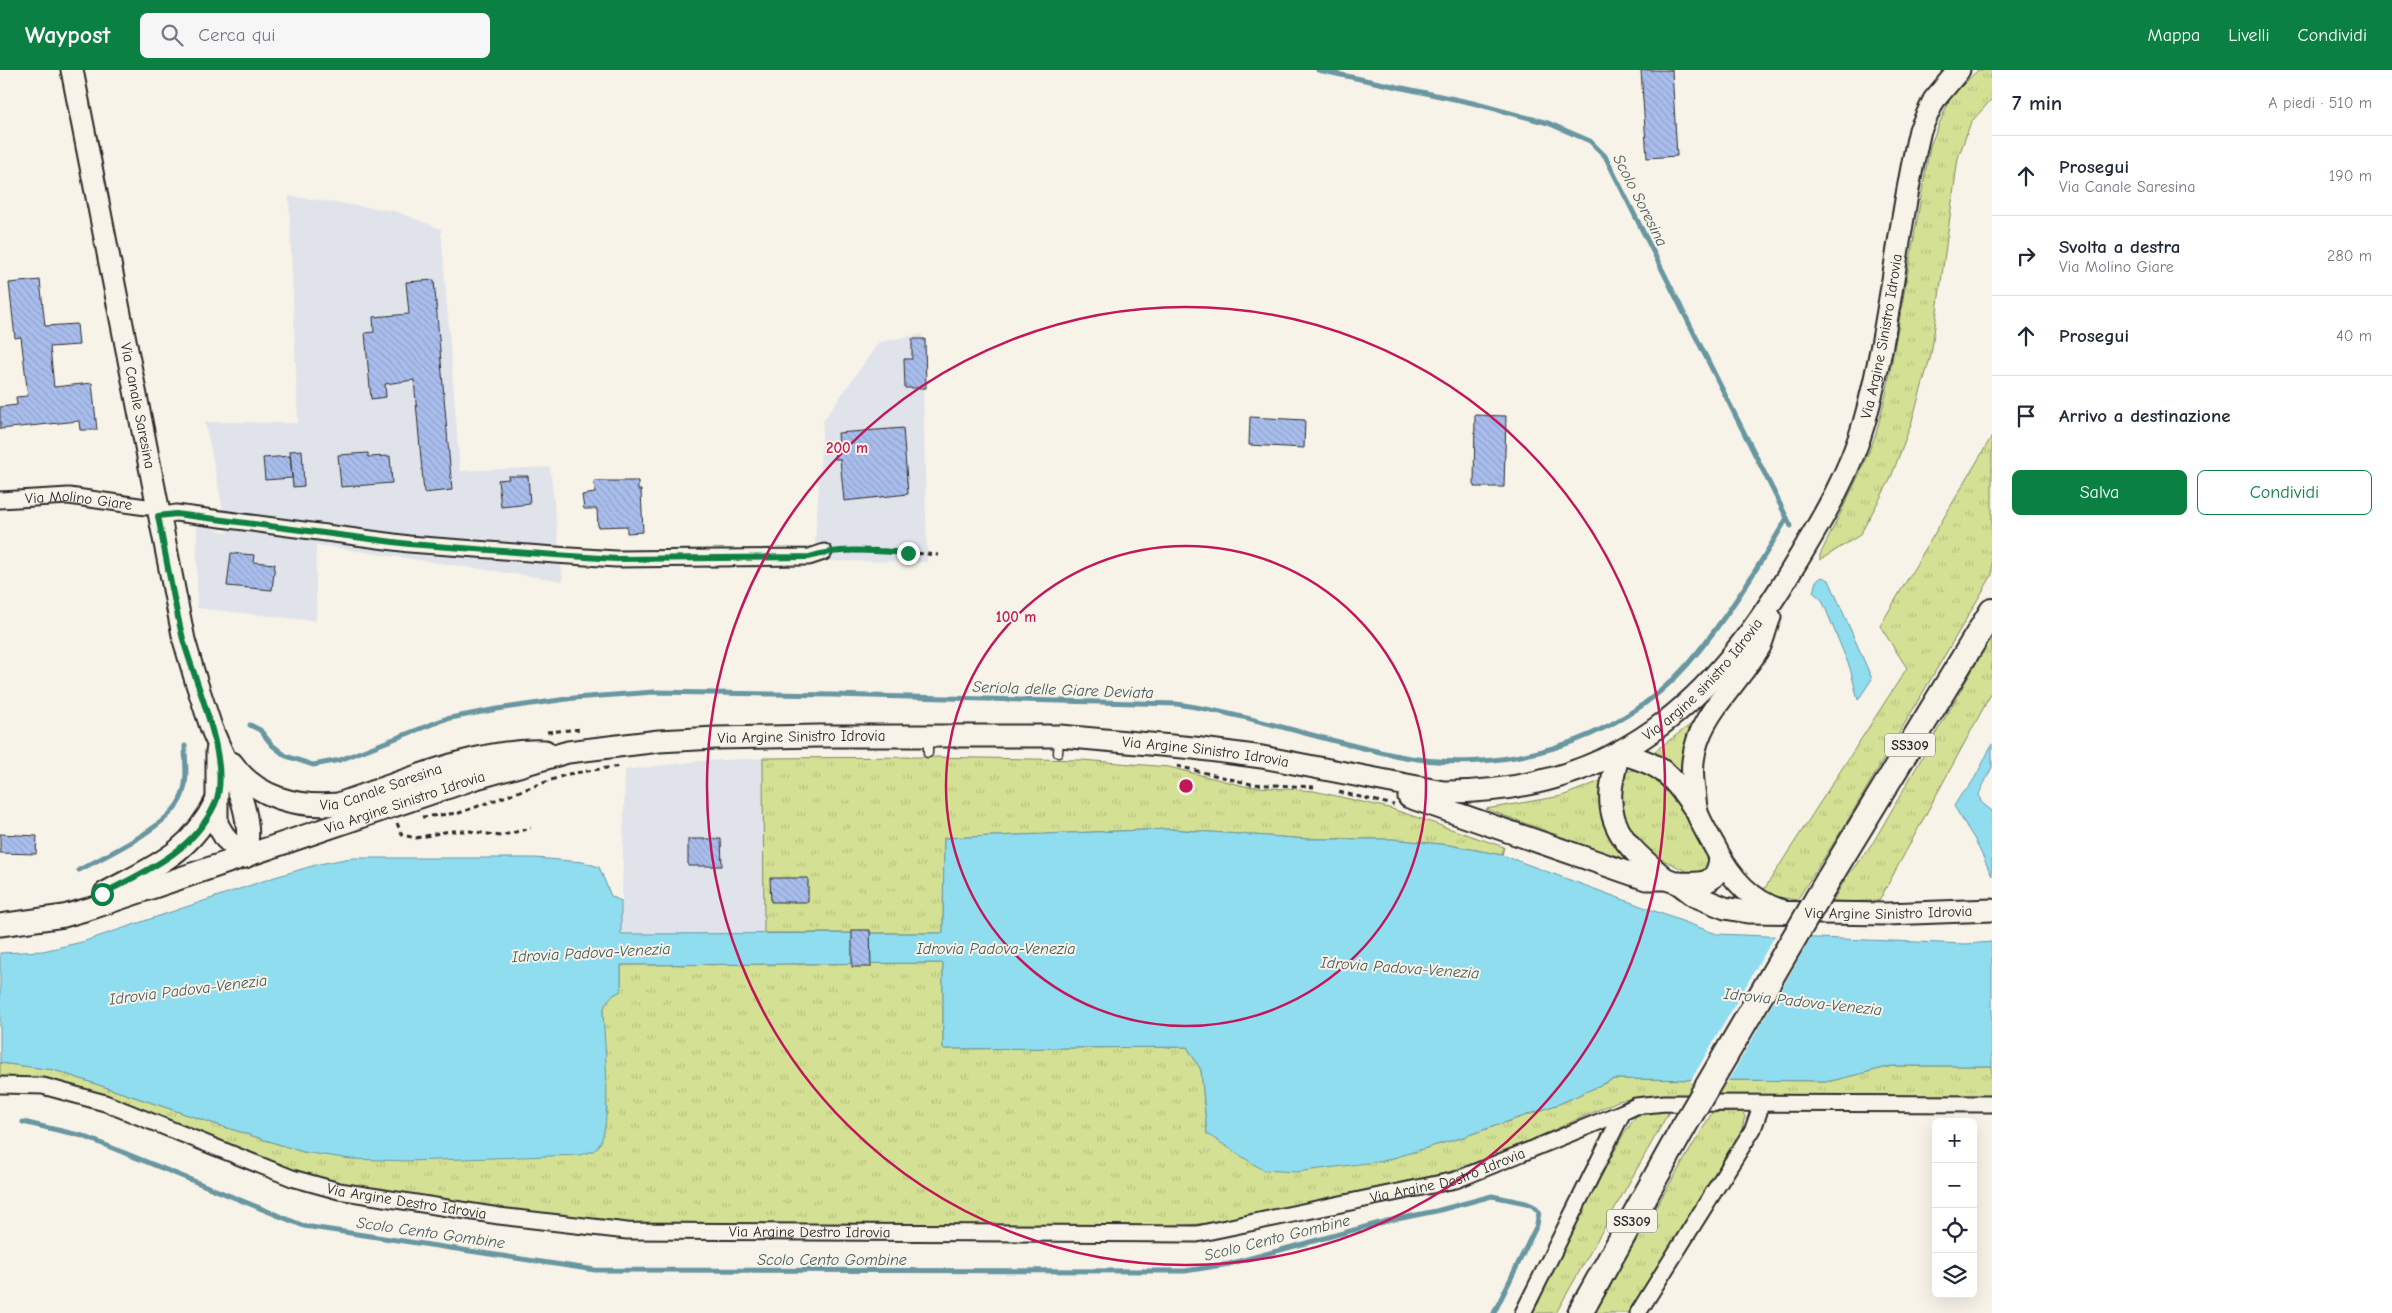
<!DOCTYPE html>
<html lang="it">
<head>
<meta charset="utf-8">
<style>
  :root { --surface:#fff; --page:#f6f6f7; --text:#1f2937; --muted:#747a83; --line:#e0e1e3; --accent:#0b8043 }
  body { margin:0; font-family:"Comic Neue",sans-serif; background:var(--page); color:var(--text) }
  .controls { position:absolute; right:15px; bottom:15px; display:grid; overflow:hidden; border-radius:8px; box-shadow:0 5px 20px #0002 }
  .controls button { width:45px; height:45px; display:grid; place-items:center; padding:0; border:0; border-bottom:1px solid var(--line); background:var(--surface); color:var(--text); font:25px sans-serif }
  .stop { position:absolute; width:15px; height:15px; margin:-11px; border:4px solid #0b8043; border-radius:50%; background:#fff }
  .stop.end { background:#0b8043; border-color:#fff; box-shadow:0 1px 5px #0008 }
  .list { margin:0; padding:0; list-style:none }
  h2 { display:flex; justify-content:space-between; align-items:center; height:65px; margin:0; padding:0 20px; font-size:21px }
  h2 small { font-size:16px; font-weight:400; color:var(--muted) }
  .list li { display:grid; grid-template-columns:32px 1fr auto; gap:15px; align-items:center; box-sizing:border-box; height:80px; padding:0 20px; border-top:1px solid var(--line) }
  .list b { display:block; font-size:19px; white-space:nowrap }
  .list p { margin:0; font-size:16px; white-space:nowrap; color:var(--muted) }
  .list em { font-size:16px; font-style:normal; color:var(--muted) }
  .actions { display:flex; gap:10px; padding:15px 20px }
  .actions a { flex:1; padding:11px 0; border:1px solid var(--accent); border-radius:8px; text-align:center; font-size:18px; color:var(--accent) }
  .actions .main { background:var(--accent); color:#fff }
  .icon { flex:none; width:28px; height:28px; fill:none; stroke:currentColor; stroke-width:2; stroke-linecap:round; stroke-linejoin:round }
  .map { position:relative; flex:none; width:1992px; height:1243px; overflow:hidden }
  header { display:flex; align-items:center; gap:30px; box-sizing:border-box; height:70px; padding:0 25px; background:var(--accent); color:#fff }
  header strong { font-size:24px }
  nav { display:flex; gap:28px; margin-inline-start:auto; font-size:18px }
  .search { width:350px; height:45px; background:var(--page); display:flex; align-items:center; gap:12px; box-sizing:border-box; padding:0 18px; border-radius:8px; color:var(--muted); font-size:19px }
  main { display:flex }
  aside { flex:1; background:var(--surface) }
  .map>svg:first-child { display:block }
  .built { fill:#e0e3ea }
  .grass { fill:url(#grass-tufts); stroke:#808660 }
  .water { fill:#90ddf0; stroke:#6896a1 }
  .pier { fill:#f7f3e8 }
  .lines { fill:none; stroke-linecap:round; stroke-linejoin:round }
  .stream { stroke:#6896a1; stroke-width:5 }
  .building { fill:url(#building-back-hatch); stroke:#2b2b2b }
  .lane-casing { stroke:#2b2b2b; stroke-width:11 }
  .street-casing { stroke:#2b2b2b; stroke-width:19 }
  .secondary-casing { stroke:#2b2b2b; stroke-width:25 }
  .primary-casing { stroke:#2b2b2b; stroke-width:28 }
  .path { stroke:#2b2b2b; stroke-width:3; stroke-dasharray:5 4; stroke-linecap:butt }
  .lane { stroke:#f7f3e8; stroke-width:8 }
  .street { stroke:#f7f3e8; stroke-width:15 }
  .secondary { stroke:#f7f3e8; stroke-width:21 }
  .primary { stroke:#f7f3e8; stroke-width:24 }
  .primary-bridge-casing { stroke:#2b2b2b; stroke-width:28; stroke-linecap:butt }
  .primary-bridge { stroke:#f7f3e8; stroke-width:24 }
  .route { stroke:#0b8043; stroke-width:6 }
  .ring { fill:none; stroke:#c2185b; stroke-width:2.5 }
  .labels { text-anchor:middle; stroke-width:4; stroke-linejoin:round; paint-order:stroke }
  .shield { fill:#f7f3e8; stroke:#686764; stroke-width:1 }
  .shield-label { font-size:14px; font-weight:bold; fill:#2b2b2b }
  .street-label { font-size:15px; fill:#2b2b2b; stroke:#f7f3e8 }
  .water-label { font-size:16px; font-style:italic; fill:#44585c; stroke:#f7f3e8 }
  .centre { fill:#c2185b; stroke:#f7f3e8; stroke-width:2.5 }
  .ring-label { font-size:15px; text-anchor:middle; font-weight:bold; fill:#c2185b; stroke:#f7f3e8; stroke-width:4; stroke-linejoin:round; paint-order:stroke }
</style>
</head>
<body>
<header>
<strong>Waypost</strong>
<div class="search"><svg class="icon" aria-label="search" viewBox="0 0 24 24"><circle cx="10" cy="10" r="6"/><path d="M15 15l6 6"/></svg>Cerca qui</div>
<nav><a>Mappa</a><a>Livelli</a><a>Condividi</a></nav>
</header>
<main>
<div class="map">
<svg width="1992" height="1243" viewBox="0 0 1992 1243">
  <defs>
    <pattern id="grass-tufts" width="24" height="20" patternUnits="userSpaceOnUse" patternTransform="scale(1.25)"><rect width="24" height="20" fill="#d4e194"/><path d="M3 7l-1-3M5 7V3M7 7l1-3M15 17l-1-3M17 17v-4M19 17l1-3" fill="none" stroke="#b6c180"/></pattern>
    <pattern id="building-back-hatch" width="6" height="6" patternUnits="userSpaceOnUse" patternTransform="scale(1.25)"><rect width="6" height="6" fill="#a9beed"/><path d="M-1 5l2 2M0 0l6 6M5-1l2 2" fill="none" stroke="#92a3cb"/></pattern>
  </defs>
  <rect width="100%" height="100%" fill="#f7f3e8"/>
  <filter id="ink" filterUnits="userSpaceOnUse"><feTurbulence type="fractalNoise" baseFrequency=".02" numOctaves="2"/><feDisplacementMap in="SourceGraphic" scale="10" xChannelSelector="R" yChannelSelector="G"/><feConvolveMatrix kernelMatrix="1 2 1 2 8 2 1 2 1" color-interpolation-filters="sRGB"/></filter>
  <g filter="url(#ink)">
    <g class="built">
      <path d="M289,126L395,141L441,159L460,401L550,397L563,511L316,475V551L197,538V453L228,463L205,352L298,353Z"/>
      <path d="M922,264L927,492L814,491L823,351L879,272Z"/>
      <path d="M763,688L764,863L621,864L625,700L700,691Z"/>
    </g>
    <g class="grass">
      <path d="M1978,0H1992V29L1971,52L1958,88L1931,285L1911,354L1890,410L1860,465L1820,490V485L1859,405L1876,364L1887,320L1930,76L1950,28Z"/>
      <path d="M1992,366V505L1845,755L1797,830L1778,827L1763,821L1907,598L1880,556Z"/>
      <path d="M1992,566V622L1879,831L1832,832L1846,808L1874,771Z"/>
      <path d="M1694,652L1684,709L1651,684Z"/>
      <path d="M929,687L1082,690L1169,697L1244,716L1314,721L1389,738L1504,777L1502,785L1449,775L1392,769H1308L1169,759L944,768L943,863H764L763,688Z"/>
      <path d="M1632,700C1639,700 1649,702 1655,706C1674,719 1707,770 1711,792L1703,804C1692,805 1684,800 1674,795C1665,791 1655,787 1646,781C1623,765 1614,728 1625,703Z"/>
      <path d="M1603,710C1601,750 1602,759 1628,791L1486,739L1562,726Z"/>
      <path d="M943,893V979L1187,977L1201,1000L1207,1064L1383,1091L1463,1067L1559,1034L1614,1009L1831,1011L1892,996H1992V1026L1639,1027L1618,1031L1521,1075L1446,1103L1209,1153L1178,1156H633L583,1152L348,1117L288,1103L142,1041L0,1011V993L54,1000L215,1054L303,1082L607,1044L603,943C605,931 610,926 621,921V895Z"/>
      <path d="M1670,1040L1556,1243H1529L1623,1065L1638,1043Z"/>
      <path d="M1741,1041L1745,1046L1741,1063L1704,1126L1628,1243H1593L1712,1043Z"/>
    </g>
    <g class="water">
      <path d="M1822,507L1829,510L1872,609L1858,630L1850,598L1822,530L1813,522L1816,511Z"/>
      <path d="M1992,674V697L1979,724L1981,732L1992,741V806L1975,770L1954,736L1962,723C1972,719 1986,685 1992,674Z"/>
      <path d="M1169,759L1308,769H1392L1449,775L1502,785L1717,864L1966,874L1992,872V996H1892L1831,1011L1614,1009L1559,1034L1463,1067L1383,1091L1296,1102L1263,1100L1207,1064L1201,1000L1187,977L943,979V893L621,895V921C610,926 605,931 603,943C604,969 614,1061 597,1078C594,1082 585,1083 580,1085L407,1091L351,1089L303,1082L215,1054L54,1000L0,993V883L43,881L82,872L275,807L319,794L351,788H535L583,792L599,797L611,826L621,831V864L943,863L944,768Z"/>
    </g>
    <path class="pier" d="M1776,864L1812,866L1727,1013L1690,1012Z"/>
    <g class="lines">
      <g class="stream">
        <path d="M1318,0L1473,33L1548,53L1590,71L1605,86L1791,456"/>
        <path d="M250,655L260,660L272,675L286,686L313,695L340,690L445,649L497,639L574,628L654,622L832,625L1177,634C1251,645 1321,670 1394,685C1496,707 1617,675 1687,595C1726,550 1757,499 1787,448"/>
        <path d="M79,800C107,785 166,758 180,730C189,713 185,693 185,676"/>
        <path d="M23,1052L83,1066L304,1156L595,1200L1185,1201L1229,1194L1387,1151L1436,1141L1492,1126L1526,1133L1533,1136L1539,1142L1537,1155L1494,1243"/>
      </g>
    </g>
    <g class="building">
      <path d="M1641,0H1672L1677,86L1647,88Z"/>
      <path d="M40,210L45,256L77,254L79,275L50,277L54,317L92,313L97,360H80L79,351L0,359V337L17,335L16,327L28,326L21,267L15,268L9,213Z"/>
      <path d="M434,210L452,420L424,423L414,310L385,314L386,327L371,329L365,263L374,262L373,247L409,244L406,212Z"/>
      <path d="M912,269H925L926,318H905L904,289H912Z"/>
      <path d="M1475,345L1506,346L1504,417H1474Z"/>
      <path d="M1250,347L1305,350L1304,378L1249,375Z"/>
      <path d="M903,358L908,424L844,431L840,389H835V378L839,377L838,363Z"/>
      <path d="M302,380L304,416L293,417L290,381Z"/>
      <path d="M368,383V387L390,386L392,413L341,417L338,385Z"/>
      <path d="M290,386L292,408L265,410L263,388Z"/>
      <path d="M508,406H528L530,434L501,437L498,410L509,409Z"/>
      <path d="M594,411H638V420H641L643,462L627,463V456L598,457L597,439H584L582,425L595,423Z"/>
      <path d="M231,483L254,485L253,492L275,494L272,520L227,516Z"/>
      <path d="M0,764L37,766L36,784L0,783Z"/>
      <path d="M688,769H721L722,796H688Z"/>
      <path d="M770,808H808V832H771Z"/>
      <path d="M852,860H870L871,897H852Z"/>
    </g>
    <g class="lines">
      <g class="lane-casing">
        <g id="lane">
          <path d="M928,667V683"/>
          <path d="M1058,683L1059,668"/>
        </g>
      </g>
      <g class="street-casing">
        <g id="street">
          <path id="s1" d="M0,430L69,426L146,437L156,435"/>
          <path d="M158,446L176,443L409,474L555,485L616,489L809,487L824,482"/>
          <path id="s2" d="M0,1015L43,1016L105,1033L292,1108L339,1121L499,1146L627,1161L1197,1164L1456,1110L1623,1042"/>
          <path d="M1523,1243L1623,1042L1636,1036L1665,1033L1992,1034"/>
          <path d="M1638,1243L1753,1059L1759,1042L1758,1034"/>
        </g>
      </g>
      <g class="secondary-casing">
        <g id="secondary">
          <path id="s3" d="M72,0L184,570C192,599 201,628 211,657C227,699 257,741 245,787"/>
          <path d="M1770,547C1766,556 1764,567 1760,576C1732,624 1683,655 1694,719C1695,727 1695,737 1698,745C1703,757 1710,768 1716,779C1730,807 1749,830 1780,840"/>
          <path d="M217,681V754L226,769L245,787"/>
          <path d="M1619,683C1616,695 1612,708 1611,721C1607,763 1638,786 1666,809"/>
          <path d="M1619,683C1659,693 1671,703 1694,738"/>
          <path id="s4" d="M232,693C256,728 298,738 338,734C402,713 476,678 545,681"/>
          <path id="s5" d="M1409,727L1646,809H1666L1678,813L1695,826L1725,838L1748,842L1887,844L1992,840"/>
          <path d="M1678,813C1701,814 1718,816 1720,787"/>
          <path d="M105,823C154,796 190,784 216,731"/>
          <path id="s6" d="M0,855L64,846L92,838L473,709L568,682L659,671L716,668L819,666H1060L1194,678L1262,687L1443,722C1617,723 1713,633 1797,491C1823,448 1850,402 1864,353C1891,257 1897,157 1920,60L1934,30L1959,0"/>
        </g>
      </g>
      <g class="primary-casing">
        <g id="primary">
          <path d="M1828,810L1992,541"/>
          <path d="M1580,1243L1683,1058"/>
        </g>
      </g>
      <g class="path">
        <path d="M837,482L875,480L938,485"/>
        <path d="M547,662L581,659"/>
        <path d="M1177,696L1251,714L1314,717"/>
        <path d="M1339,722L1394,735"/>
        <path d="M422,747L459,743L568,704L620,696"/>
        <path d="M397,753L402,765L416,768L449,761H470L500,766L531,758"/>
      </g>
      <use href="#lane" class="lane"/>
      <use href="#street" class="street"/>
      <use href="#secondary" class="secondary"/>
      <use href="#primary" class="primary"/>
      <g class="primary-bridge-casing">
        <path id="primary-bridge" d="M1683,1058L1828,810"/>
      </g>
      <use href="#primary-bridge" class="primary-bridge"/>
    </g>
  </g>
  <g class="lines" filter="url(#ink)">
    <path class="route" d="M102,824C146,801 193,782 215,734C233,694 194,610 183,569C173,528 166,487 158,446L176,444L409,474L556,485L616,489L809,487C840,477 876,481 908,483"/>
  </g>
  <g class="ring">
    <circle cx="1186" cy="716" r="240"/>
    <circle cx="1186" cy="716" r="479"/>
  </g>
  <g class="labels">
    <g class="shield">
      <rect x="1885" y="663.5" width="50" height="23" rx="4"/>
      <rect x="1607" y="1139.5" width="50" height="23" rx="4"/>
    </g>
    <g class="shield-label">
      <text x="1910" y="680">SS309</text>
      <text x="1632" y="1156">SS309</text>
    </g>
    <g class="street-label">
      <text dy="5" stroke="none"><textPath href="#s6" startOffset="2164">Via Argine Sinistro Idrovia</textPath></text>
      <text dy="5" stroke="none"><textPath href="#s3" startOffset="342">Via Canale Saresina</textPath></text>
      <text dy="5" stroke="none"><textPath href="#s1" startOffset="79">Via Molino Giare</textPath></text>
      <text dy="5" stroke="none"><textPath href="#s6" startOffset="1769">Via argine sinistro Idrovia</textPath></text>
      <text dy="5" stroke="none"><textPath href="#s6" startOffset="829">Via Argine Sinistro Idrovia</textPath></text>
      <text dy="5" stroke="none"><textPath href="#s6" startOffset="1234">Via Argine Sinistro Idrovia</textPath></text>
      <text dy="5" stroke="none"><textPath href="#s4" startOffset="165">Via Canale Saresina</textPath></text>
      <text dy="5" stroke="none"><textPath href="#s6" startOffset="424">Via Argine Sinistro Idrovia</textPath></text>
      <text dy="5" stroke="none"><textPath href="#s5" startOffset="501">Via Argine Sinistro Idrovia</textPath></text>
      <text dy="5" stroke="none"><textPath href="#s2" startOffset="1476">Via Argine Destro Idrovia</textPath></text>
      <text dy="5" stroke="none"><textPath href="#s2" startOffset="426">Via Argine Destro Idrovia</textPath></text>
      <text dy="5" stroke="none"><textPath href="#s2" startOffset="831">Via Argine Destro Idrovia</textPath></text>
    </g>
    <g class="water-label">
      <text transform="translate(1641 130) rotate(63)" y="6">Scolo Soresina</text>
      <text transform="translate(1063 619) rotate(2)" y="6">Seriola delle Giare Deviata</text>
      <text x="996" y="884">Idrovia Padova-Venezia</text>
      <text transform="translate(591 882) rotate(-3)" y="6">Idrovia Padova-Venezia</text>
      <text transform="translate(1400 897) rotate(4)" y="6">Idrovia Padova-Venezia</text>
      <text transform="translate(188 919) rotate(-7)" y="6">Idrovia Padova-Venezia</text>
      <text transform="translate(1803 931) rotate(6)" y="6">Idrovia Padova-Venezia</text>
      <text transform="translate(431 1162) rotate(8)" y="6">Scolo Cento Gombine</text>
      <text transform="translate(1277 1167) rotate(-14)" y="6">Scolo Cento Gombine</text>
      <text x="832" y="1195">Scolo Cento Gombine</text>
    </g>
  </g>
  <circle cx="1186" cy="716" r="8" class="centre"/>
  <g class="ring-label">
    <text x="847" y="383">200 m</text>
    <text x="1016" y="552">100 m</text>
  </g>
</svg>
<div class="controls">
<button>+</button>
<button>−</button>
<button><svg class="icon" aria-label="locate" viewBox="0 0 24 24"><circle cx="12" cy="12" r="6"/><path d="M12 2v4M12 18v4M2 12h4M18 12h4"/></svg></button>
<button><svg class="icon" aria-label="layers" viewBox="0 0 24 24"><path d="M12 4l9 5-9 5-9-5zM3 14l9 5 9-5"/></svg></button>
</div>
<div class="stop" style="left:102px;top:824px"></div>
<div class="stop end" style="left:908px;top:483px"></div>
</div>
<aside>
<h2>7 min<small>A piedi · 510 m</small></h2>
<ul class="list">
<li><svg class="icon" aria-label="ahead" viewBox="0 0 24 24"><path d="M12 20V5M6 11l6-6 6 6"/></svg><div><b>Prosegui</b><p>Via Canale Saresina</p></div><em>190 m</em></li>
<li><svg class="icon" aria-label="right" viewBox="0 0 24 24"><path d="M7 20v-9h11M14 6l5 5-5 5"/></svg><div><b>Svolta a destra</b><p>Via Molino Giare</p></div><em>280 m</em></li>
<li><svg class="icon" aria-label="ahead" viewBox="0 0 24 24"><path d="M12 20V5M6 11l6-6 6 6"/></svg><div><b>Prosegui</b></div><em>40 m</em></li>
<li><svg class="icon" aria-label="arrive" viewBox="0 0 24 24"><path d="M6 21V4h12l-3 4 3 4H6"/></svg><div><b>Arrivo a destinazione</b></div></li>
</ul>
<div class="actions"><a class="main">Salva</a><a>Condividi</a></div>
</aside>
</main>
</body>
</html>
